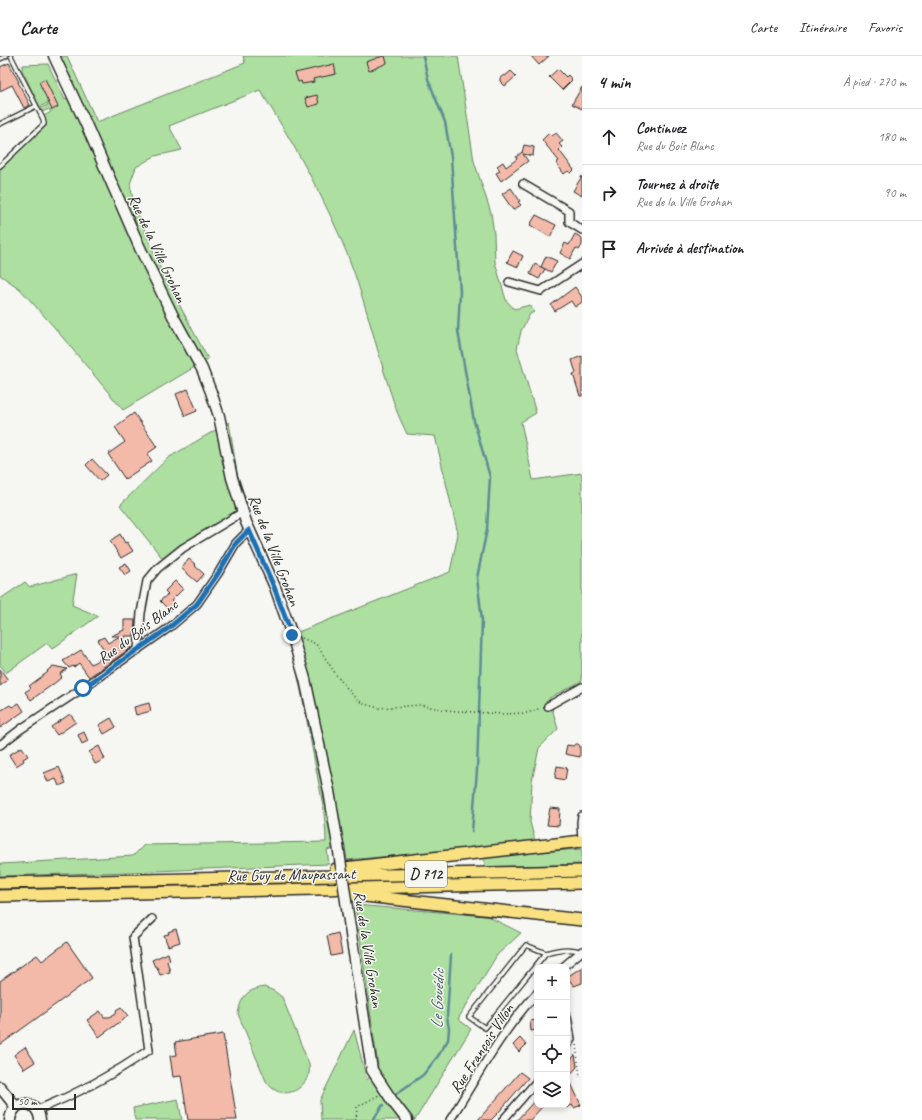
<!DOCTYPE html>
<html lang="fr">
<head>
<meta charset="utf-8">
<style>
  :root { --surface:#fff; --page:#f2f2f2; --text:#202124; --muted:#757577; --line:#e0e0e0 }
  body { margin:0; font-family:Caveat,sans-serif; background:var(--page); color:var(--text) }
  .controls { position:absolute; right:12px; bottom:12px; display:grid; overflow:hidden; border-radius:8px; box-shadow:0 2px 6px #0003 }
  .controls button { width:36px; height:36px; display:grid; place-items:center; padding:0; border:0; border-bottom:1px solid var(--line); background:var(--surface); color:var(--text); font:20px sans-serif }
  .scale { position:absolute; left:12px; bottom:10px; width:64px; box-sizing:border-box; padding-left:4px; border:2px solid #2b2b2b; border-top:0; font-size:11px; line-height:14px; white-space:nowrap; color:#2b2b2b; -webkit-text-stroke:3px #f6f6f2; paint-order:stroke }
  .stop { position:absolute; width:12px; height:12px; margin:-9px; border:3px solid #1f6fb2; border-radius:50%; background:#fff }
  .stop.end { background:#1f6fb2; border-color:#fff; box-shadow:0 1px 4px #0008 }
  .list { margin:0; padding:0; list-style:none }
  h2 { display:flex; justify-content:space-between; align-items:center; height:52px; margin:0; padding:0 16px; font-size:17px }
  h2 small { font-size:13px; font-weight:400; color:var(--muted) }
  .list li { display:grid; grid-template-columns:26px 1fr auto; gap:12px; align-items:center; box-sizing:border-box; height:56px; padding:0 16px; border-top:1px solid var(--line) }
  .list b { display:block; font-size:15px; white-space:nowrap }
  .list p { margin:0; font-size:13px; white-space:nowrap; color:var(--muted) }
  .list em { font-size:13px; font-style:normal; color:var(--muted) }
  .icon { flex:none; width:22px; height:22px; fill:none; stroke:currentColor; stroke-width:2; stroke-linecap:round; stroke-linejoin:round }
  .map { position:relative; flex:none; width:582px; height:1064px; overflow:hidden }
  header { display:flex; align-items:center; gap:24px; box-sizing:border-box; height:56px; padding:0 20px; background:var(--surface); border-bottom:1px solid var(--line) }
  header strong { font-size:19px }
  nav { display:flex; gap:22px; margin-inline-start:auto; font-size:14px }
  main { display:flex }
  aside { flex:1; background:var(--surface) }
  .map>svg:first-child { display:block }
  .green { fill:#acdfa0; stroke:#6c8566 }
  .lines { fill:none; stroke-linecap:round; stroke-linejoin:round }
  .stream { stroke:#5d8d95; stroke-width:2.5 }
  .building { fill:#f3baaa; stroke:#2b2b2b }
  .lane-casing { stroke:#2b2b2b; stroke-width:6 }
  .street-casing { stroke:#2b2b2b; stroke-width:10 }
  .secondary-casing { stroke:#2b2b2b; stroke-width:13 }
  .primary-casing { stroke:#2b2b2b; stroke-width:14 }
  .path { stroke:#2b2b2b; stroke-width:1.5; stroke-dasharray:1 3; stroke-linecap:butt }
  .lane { stroke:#f6f6f2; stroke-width:3.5 }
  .street { stroke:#f6f6f2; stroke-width:7 }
  .secondary { stroke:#f6f6f2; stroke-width:10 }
  .primary { stroke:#f9e181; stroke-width:11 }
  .secondary-bridge-casing { stroke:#2b2b2b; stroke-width:13; stroke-linecap:butt }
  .secondary-bridge { stroke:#f6f6f2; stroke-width:10 }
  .route { stroke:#1f6fb2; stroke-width:5 }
  .labels { text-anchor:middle; stroke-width:3; stroke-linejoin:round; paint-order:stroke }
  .shield { fill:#f6f6f2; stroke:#686867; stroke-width:1 }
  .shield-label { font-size:15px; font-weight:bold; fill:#2b2b2b }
  .street-label { font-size:16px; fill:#2b2b2b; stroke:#f6f6f2 }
  .water-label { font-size:17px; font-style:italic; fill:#445c60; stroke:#f6f6f2 }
</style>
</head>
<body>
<header>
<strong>Carte</strong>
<nav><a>Carte</a><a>Itinéraire</a><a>Favoris</a></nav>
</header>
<main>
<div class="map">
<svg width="582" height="1064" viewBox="0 0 582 1064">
  <rect width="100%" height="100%" fill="#f6f6f2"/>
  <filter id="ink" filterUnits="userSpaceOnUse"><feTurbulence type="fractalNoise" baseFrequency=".025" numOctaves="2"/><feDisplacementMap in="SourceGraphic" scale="8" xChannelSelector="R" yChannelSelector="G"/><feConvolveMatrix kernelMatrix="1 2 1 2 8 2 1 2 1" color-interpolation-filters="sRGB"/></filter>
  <g filter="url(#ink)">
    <g class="green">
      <path d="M58,0H67L97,66L245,7L243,0H458L474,105L491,157L494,178L495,206L506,244L514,253L530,249L534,256L530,258L521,275L517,293L536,357L521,366L533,424L582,417V625L549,642L558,673L539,692L532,725L530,766L538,796L582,793V808L486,811L479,792L347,804L345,790L327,794L329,808L130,816L0,820V807L1,808L133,800L144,789L326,786C326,758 319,730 314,702C306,661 299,620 288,580L450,516L458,478L435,380L407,378C403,369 398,360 395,350C378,301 367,249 348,200C325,142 293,87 260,34L169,70L182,94L155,100L136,111L130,128L134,148L162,216L208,303L123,354L54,271L20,233L0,219V113L5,109L23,90L46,70V67L44,60L51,56L49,53L42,56L41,52L48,49L47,47L40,51L22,14L23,9L48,8L65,44L74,35Z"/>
      <path d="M229,366L237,417L247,447L217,468L163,503L120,449L168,402Z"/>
      <path d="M77,518L72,549L98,560L52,593L47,587L6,617L0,609V543L25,526L30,531Z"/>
      <path d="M355,849L487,860L521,877L497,899L458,963L471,973L415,1064H321L320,1044L354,974L367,1024L378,1010Z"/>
      <path d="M264,931L274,935L282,941L309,1008C309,1010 310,1014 309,1017C305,1032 289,1042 275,1034C271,1032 268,1028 266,1025L238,958C241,940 247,934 264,931Z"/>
      <path d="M178,1043L182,1064H135L133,1052Z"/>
    </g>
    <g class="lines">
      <g class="stream">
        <path d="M423,0L428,23L445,66L451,101L460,236L458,275L474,365L490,421L487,473L477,522L482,564L477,714L472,775"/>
        <path d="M396,1038L423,1019L438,1000L448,984L449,973L447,961L451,899"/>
        <path d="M373,1064L383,1049"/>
      </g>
    </g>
    <g class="building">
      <path d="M383,0H385L387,7L369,15L366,6Z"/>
      <path d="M531,0H549L539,9Z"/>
      <path d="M9,7L19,26H18L30,49L24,52L12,29L0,35V11Z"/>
      <path d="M334,8L336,18L313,23L314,26L302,28L301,25L298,26L295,17Z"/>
      <path d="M558,13L566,21L568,19L572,24L562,34L549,21Z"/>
      <path d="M511,15L516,20L505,30L500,25V22L504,19L505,20Z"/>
      <path d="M45,23L58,51L52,54L39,26Z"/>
      <path d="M582,31V53L572,48Z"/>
      <path d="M317,39L319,48L308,51L305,42Z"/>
      <path d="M549,77L552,80L556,77L563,85L559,88L562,91L559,94L574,114L571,117L568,115L564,118L556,107L559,105L542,84Z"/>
      <path d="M524,89L534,91L533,100L523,98L528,105L501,125L496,117L500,115L497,110L503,106L506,111L517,103L516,101L522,96V97Z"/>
      <path d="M582,120V140L573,135Z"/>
      <path d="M511,132L520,145L518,146L521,149L513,154L502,138Z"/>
      <path d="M536,159L556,169L550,181L530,169Z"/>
      <path d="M575,178L582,182V189L579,194L576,192L570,203L560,197L565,187L569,189Z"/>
      <path d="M513,195L523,200L518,211L507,206Z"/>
      <path d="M546,200L557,205L551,216L541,211Z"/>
      <path d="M535,208L545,213L539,223L530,218Z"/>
      <path d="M575,231L582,241V246L575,251L571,245L555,255L551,249Z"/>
      <path d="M582,300V340H580L573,318L576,317L572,304Z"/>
      <path d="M188,333L197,355L185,360L176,338Z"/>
      <path d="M134,357L157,391L147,398L152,405L125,423L108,398L125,386L115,371Z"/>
      <path d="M92,403L107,419L100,425L86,409Z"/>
      <path d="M120,478L125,487L127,486L133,495L121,502L110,485Z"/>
      <path d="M189,503L196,509L195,510L204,518L197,526L181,512Z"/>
      <path d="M126,507L131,515L125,519L119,511Z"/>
      <path d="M175,525L183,533L171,545L176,550L170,555L160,545L168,538L165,535Z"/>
      <path d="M124,564H135L134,580H124L131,592L89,621L79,607L74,611L73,610L69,612L63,605L81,594L91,608L107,599L98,584L104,581L108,587L120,580H111L124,574Z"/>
      <path d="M53,610L67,613L60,618L62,621L56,626L31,644L25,636L31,632L29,630L48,616L47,615Z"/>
      <path d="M0,613L8,624L0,630Z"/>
      <path d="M19,647L24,655L0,672V655L10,649L12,651Z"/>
      <path d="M149,647L151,655L136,659L134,651Z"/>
      <path d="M70,658L76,666L57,679L51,671Z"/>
      <path d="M111,662L116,671L104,678L99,669Z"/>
      <path d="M84,676L88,685L82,688L78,679Z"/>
      <path d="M575,688H578L580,690V701L565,698L567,689L573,690Z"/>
      <path d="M99,690L105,703L95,708L89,696Z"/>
      <path d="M22,691L28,700L23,703L24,705L16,710L9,699Z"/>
      <path d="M557,710L567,712L565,724L555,722Z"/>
      <path d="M59,711L66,727L59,730L56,723L48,726L44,717Z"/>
      <path d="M550,752L560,753L559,770L547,769Z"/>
      <path d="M176,873L180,886L168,890L164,879L169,878L168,876Z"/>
      <path d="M338,877L342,898L331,900L327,880Z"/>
      <path d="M67,886L92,922L0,989V925L37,899L42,905Z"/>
      <path d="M168,897L170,904L167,905L170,916L160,919L157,911H155L152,904Z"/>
      <path d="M582,911V927L574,930L567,921Z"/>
      <path d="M121,951L128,960L99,981L87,964L100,955L104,961H110L117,956L116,954Z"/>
      <path d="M537,964V974L531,975L530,965Z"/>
      <path d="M223,978L237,1064H188L181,1020L173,1021L170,1000L177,999L175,986Z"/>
      <path d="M520,982L526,989L519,996L513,989Z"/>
      <path d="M25,991L35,1006L24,1013L14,999Z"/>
      <path d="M575,999L577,1011L568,1021L581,1049L574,1052L572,1049L567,1052V1008Z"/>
      <path d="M520,1016L528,1022L498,1057L491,1064H478Z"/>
      <path d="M537,1042V1049H544L530,1064H517Z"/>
    </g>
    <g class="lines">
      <g class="lane-casing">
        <g id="lane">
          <path d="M0,3L6,0"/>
          <path d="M0,68L36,50"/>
          <path d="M0,110L44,68L43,63L11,0"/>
          <path d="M546,897L526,889L469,961L485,972L546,897C558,893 570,891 582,896"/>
        </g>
      </g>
      <g class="street-casing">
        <g id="street">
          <path d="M523,128L569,155V166L582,174"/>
          <path d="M509,226L541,235L582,208"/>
          <path d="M138,594L141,557L147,525L158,512L183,492L243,456"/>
          <path d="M548,650L582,631"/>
          <path d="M0,689L21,673L83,632L170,571L197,548L219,516L236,487L249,474"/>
          <path d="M582,785L581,766L582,760"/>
          <path d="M563,911L582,895"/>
          <path d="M567,960L571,983L567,990"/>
          <path d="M37,1054C77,1038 114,1018 149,994L133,881L152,863"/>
          <path d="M450,1064C477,1021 502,974 537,937"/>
          <path d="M503,1064L537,1025"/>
        </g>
      </g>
      <g class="secondary-casing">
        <g id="secondary">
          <path d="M54,0L85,66L140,192L174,262L202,313L211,336L219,360L232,422L246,466L275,531L292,579L305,623L329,735L338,789"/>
          <path d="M348,859L372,1014L393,1046L407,1064"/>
          <path d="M0,1031L16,1051"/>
          <path d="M10,1064C12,1043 38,1042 40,1064"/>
        </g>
      </g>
      <g class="primary-casing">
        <g id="primary">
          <path d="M336,813L582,785"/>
          <path d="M0,827L582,815"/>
          <path d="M347,838L582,864"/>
          <path d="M0,840L582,827"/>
        </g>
      </g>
      <g class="path">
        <path d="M302,582L316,588L337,620L357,644L365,648L378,652L420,649L445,654L501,658L527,657L541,652"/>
        <path d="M576,989L580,1021"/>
        <path d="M356,1064L357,1051L379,1039"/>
      </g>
      <use href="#lane" class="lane"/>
      <use href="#street" class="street"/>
      <use href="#secondary" class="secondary"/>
      <use href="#primary" class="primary"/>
      <g class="secondary-bridge-casing">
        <path id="secondary-bridge" d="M338,789L348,859"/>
      </g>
      <use href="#secondary-bridge" class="secondary-bridge"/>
    </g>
  </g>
  <g class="lines" filter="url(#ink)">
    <path class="route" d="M83,632L170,571L197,548L219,516L236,487L249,474L274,531L292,579"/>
  </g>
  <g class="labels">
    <rect class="shield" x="405" y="805" width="42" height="26" rx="3"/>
    <g class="shield-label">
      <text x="426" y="823">D 712</text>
    </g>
    <g class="street-label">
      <text transform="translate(158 192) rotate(65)" y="6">Rue de la Ville Grohan</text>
      <text transform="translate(275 494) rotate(69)" y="6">Rue de la Ville Grohan</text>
      <text transform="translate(137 575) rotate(-37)" y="6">Rue du Bois Blanc</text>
      <text transform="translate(291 818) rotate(-1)" y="6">Rue Guy de Maupassant</text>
      <text transform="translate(369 893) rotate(81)" y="6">Rue de la Ville Grohan</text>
      <text transform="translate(481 992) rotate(-57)" y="6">Rue François Villon</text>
    </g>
    <g class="water-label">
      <text transform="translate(437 943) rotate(-88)" y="6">Le Gouédic</text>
    </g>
  </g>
</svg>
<div class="controls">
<button>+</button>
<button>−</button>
<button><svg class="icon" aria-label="locate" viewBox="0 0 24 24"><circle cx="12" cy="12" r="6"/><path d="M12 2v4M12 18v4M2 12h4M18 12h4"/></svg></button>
<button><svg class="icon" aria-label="layers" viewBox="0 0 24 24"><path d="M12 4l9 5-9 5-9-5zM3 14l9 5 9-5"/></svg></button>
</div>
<div class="scale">50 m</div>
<div class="stop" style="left:83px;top:632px"></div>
<div class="stop end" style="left:292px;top:579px"></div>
</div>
<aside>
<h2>4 min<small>À pied · 270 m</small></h2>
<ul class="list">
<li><svg class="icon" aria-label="ahead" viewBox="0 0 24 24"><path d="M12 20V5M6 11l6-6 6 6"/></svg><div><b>Continuez</b><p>Rue du Bois Blanc</p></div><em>180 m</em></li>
<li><svg class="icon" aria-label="right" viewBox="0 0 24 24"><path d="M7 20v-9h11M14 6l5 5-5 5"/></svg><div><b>Tournez à droite</b><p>Rue de la Ville Grohan</p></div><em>90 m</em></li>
<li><svg class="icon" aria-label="arrive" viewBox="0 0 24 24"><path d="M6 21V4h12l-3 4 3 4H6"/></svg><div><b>Arrivée à destination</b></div></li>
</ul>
</aside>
</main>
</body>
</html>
